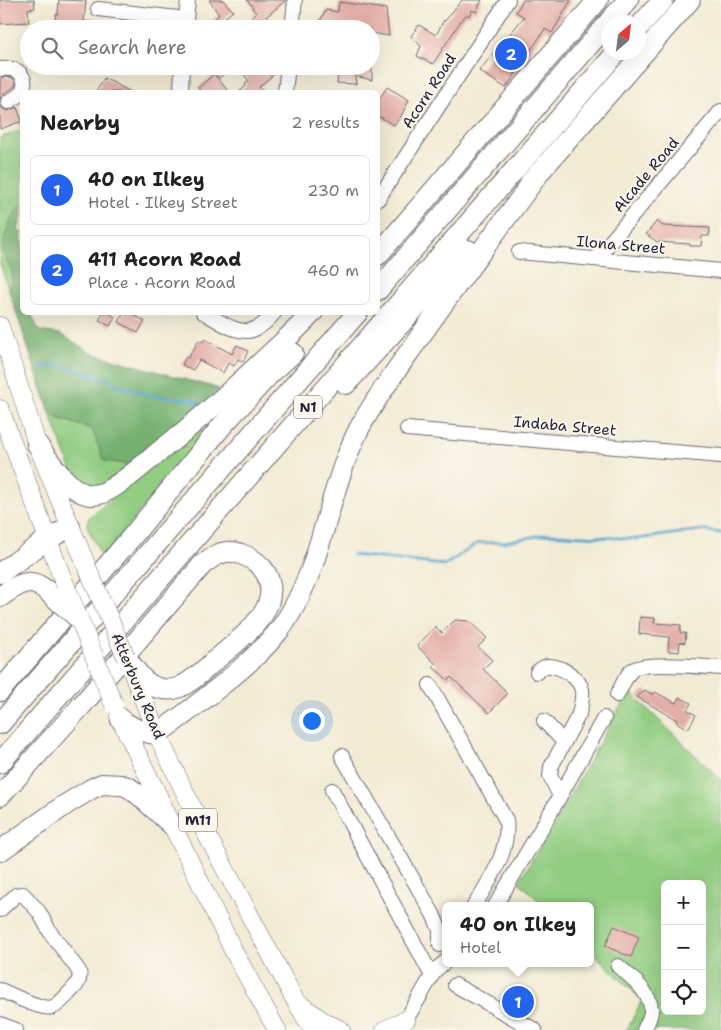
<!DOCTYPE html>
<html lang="en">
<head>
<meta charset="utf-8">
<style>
  :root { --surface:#fff; --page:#f6f6f6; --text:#222; --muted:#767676; --line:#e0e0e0; --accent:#2563eb }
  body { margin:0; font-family:"Shantell Sans",sans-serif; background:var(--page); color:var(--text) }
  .controls { position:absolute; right:15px; bottom:15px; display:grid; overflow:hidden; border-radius:8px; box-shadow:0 5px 20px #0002 }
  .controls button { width:45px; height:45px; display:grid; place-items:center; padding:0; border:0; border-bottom:1px solid var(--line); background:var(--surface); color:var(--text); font:25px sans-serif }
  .compass { position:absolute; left:601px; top:15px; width:45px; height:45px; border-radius:50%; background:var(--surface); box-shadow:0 5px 20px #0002; rotate:28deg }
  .you { position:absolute; left:311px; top:720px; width:18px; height:18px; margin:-12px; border:4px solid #fff; border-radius:50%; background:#1a73e8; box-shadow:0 0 0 8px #1a73e833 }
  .badge { display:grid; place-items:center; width:32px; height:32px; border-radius:50%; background:var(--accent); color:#fff; font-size:16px; font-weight:700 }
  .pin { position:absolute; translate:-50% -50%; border:2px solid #fff; box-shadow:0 1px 5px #0006 }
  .popup { position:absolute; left:442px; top:902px; width:152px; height:65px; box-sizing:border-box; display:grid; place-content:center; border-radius:8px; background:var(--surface); filter:drop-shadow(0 1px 4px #0005); font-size:16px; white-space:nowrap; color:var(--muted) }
  .popup b { font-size:19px; color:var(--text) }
  .popup::after { content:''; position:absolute; left:50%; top:100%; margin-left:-10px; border:10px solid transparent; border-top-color:var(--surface) }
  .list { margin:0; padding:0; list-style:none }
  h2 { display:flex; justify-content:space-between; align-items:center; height:65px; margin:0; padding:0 20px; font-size:21px }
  h2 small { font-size:16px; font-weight:400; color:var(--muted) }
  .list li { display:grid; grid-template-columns:32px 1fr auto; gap:15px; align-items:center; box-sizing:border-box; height:70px; margin:0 10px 10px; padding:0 10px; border:1px solid var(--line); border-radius:8px }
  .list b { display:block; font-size:19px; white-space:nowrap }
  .list p { margin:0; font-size:16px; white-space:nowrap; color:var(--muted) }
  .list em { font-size:16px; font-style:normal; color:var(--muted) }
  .icon { flex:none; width:28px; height:28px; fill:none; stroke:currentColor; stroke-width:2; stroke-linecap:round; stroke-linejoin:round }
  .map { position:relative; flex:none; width:721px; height:1030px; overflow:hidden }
  .search { position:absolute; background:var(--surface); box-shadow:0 5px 20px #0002; left:20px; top:20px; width:360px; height:55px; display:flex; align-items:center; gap:12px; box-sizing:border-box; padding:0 18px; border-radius:28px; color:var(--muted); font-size:19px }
  .panel { position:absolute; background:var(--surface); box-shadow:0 5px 20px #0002; left:20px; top:90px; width:360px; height:225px; border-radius:8px }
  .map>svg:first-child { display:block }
  .green { fill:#92cd82; stroke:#5a785e; fill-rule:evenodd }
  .forest { fill:#75b070; stroke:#4c6956 }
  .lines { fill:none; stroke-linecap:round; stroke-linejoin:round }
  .stream { stroke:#54a3ce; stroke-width:3 }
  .building { fill:#e3aea7 }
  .minor-casing { stroke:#6b6871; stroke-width:16 }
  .major-casing { stroke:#6b6871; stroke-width:19 }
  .highway-casing { stroke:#6b6871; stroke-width:22 }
  .minor { stroke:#fff; stroke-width:14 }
  .major { stroke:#fff; stroke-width:18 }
  .highway { stroke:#fff; stroke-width:20 }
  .major-bridge-casing { stroke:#6b6871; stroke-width:19; stroke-linecap:butt }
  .highway-bridge-casing { stroke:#6b6871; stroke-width:22; stroke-linecap:butt }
  .major-bridge { stroke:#fff; stroke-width:18 }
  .highway-bridge { stroke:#fff; stroke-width:20 }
  .labels { text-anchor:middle; stroke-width:4; stroke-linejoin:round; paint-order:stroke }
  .shield { fill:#fbf7ec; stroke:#636270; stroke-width:1 }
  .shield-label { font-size:14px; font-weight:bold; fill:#22223b }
  .street-label { font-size:15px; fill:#22223b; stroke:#fbf7ec }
</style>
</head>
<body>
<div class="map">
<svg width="721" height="1030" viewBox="0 0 721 1030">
  <rect width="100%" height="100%" fill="#fbf7ec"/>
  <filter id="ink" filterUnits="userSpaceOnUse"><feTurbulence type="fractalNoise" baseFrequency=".02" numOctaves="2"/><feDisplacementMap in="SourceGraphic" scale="10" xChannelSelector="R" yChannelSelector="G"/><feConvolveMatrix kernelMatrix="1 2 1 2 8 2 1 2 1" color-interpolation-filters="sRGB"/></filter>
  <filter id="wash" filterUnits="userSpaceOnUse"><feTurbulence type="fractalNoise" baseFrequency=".0096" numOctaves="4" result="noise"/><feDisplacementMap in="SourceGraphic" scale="20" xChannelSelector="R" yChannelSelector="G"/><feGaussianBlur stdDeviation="1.12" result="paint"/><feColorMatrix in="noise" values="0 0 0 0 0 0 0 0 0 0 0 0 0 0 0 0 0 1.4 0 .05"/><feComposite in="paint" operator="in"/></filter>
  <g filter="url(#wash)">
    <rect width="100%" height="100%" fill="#f2ebd4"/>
    <g class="green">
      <path d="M22,121V205L20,206L3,253C12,269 15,272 9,291L0,264V138L22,130L19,122Z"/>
      <path d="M51,416L92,429L134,465L100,487C87,484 78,481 71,469Z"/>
      <path d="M201,429L205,432L102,558L88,528L87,524L89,517Z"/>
      <path d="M629,691L721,780V1030H627L642,1000L591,951L590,906H544L519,882L568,799ZM665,884H702V1011H665Z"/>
    </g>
    <path class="forest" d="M22,205V217L20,222L18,230L22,233V312L31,313L39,331L61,334L91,353L220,389L134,465L104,461L92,429L51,416L9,291C17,268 10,273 4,254C0,240 12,216 20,206Z"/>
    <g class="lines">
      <g class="stream">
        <path d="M39,366H60L93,374L123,387L149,395L194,400L202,406"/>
        <path d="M353,555L445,565L478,543L503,542L549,534L637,539L701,530L721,533"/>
      </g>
    </g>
    <g id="blocks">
      <g class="building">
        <path d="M0,0H34L35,8L28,9L29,22L0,24Z"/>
        <path d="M59,0L86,1L84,21L100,23V29H54L56,14H58Z"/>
        <path d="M209,0H223L233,11L223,19L231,29H202L219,15Z"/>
        <path d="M247,0H286L266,17L276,29H242L251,22L250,20L254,17L252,16L256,13L252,8L253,7Z"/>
        <path d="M462,0H482L476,12L472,10L469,16L466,15L460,22L433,64L417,56L421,46L411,36L419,25L436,35L444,20L445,21Z"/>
        <path d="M523,0H571L552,33L545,29L506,88L479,71L524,17L516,12Z"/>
        <path d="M339,2L386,9L389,36L371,33V29H349L319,23L326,10L338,12Z"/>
        <path d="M209,66H234L219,78Z"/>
        <path d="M237,66H270L275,72L273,73L274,74L259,87L264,92H239L246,86L245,84L249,81Z"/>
        <path d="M339,66H372V80L355,76L356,84L337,83Z"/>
        <path d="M214,74L229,92H202L198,88Z"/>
        <path d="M4,77L13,78L16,84L14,87L5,93L0,99V79Z"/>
        <path d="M104,78L131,92H96Z"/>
        <path d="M387,87L409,100L400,118L394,125L378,116V101Z"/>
        <path d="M0,105L3,109L8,111L17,107L22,121L0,129Z"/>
        <path d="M657,221L663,226L710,228L709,236H702L701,246H690V244L657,242L646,234Z"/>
        <path d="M104,312H107L115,317L110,326L99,320Z"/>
        <path d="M124,312H137L135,316L145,321L138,333L119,322Z"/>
        <path d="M205,339L232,354L237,345L248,351L243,362L238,359L234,366L228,363L223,373L199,360L193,370L182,365L186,357L188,358L199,340L203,342Z"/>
        <path d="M640,617L655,618L654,623L681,625L680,633H686L685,643L680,642L679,652L668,651L669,637L639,634Z"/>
        <path d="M455,620L469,621L487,638L478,647L492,660L483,669L505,690L504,691L507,694L489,713L451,677L448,680L433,667L436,664L417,646L435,627L442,633Z"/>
        <path d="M645,690L653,695L655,692L676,703L679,697L691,703L687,710L696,715L688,729L676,722L677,720L637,697Z"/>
        <path d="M614,926L639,937L631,957L605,946Z"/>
      </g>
    </g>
  </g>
  <g filter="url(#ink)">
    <use href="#blocks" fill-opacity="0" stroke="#6b6871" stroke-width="1"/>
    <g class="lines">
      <g class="minor-casing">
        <g id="minor">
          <path d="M98,9L186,19"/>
          <path d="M185,29L188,0"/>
          <path d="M292,29L295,0"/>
          <path d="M0,69C11,68 20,68 24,80C25,84 24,88 22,92C19,96 13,99 8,102"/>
          <path d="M181,92L182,66"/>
          <path d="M285,92L288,66"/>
          <path d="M378,199L508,0"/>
          <path d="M519,252L721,271"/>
          <path d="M596,259L721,111"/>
          <path d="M203,312C218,320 240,338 257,328C264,325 270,318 275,312"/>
          <path d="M407,429L721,456"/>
          <path d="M537,672C540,670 542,667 547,666C560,665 579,677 582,690C583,698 581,706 579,714L551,767L550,776L560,796"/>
          <path d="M430,685L506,820C510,851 490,880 474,906"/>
          <path d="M617,695C621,688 625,677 631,671C639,661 705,667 721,668"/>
          <path d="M544,721L564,742"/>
          <path d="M342,756L433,914L440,930V945"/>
          <path d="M332,790L432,976"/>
          <path d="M495,906L544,824L604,718"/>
          <path d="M0,910L16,895L23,894L39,912L50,932L79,971C81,980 77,985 71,991C65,997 60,1004 53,1007C43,1011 10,994 0,990"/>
          <path d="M618,966C630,976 652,993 651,1011C651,1017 647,1024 644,1030"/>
          <path d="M455,985L535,1030"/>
          <path d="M0,1024L16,1030"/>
          <path d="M401,1027C413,1009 423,991 434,972C437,968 442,965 446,961"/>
        </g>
      </g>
      <g class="major-casing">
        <g id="major">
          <path d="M0,326L37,444L87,567"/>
          <path d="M0,409L60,572"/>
          <path d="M130,666L157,734L193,809L295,1000L313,1030"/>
          <path d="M119,716L235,954L277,1030"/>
          <path d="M301,1005L323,1021L341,1030"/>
          <path d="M385,1030L406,1020"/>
        </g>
      </g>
      <g class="highway-casing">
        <g id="highway">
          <path d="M638,28L663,0"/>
          <path d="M530,183L690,0"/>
          <path d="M378,255L598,0"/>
          <path d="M378,290L628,0"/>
          <path d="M346,384L468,250"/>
          <path d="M37,444C49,460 69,493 91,495C95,495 99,494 103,493C122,484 144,464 161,450C193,425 223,398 253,370C273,351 294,333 313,312"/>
          <path d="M0,573L48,539L70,527"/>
          <path d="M0,597C24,580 32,576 55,598"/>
          <path d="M0,691L135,533L221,427L269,375L293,353"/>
          <path d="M121,720C133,728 143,733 157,734C180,718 202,701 223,684C244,667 264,650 280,629C293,612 302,592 310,572C327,526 337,472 359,429C376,397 398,368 419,338C458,282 499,228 539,173"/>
          <path d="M0,724L358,312"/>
          <path d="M0,763L617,52"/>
          <path d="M0,796L82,705L203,564C209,560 214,555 222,553C228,551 235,552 241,554C263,562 276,580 268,604C261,624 230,648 213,662C203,671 193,681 180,687C173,690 165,690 158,688C143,684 134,668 126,657"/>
          <path d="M0,851L65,805L91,789L102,784L121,785L128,787L139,795L172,825"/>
        </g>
      </g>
      <use href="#minor" class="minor"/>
      <use href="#major" class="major"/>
      <use href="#highway" class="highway"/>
      <g class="major-bridge-casing">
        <g id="major-bridge">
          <path d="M87,567L126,657"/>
          <path d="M60,572L114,705"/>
        </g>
      </g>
      <g class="highway-bridge-casing">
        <path id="highway-bridge" d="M55,598L78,618"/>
      </g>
      <use href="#major-bridge" class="major-bridge"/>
      <use href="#highway-bridge" class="highway-bridge"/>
    </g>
  </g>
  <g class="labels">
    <g class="shield">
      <rect x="294" y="395.5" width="28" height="23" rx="4"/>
      <rect x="179" y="808.5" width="38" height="23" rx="4"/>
    </g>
    <g class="shield-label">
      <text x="308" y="412">N1</text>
      <text x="198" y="825">M11</text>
    </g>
    <g class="street-label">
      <text transform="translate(429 91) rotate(-57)" y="5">Acorn Road</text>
      <text transform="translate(646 175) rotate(-50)" y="5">Alcade Road</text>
      <text transform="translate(621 245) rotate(5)" y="5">Ilona Street</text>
      <text transform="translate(565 426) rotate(5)" y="5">Indaba Street</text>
      <text transform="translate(138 686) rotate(67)" y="5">Atterbury Road</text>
    </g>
  </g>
</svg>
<div class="controls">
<button>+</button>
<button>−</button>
<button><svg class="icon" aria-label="locate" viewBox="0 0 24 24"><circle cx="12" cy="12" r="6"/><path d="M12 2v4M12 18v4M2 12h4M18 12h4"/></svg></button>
</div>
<svg class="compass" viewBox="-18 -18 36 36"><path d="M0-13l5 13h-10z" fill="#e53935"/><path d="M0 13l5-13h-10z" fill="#767676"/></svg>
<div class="you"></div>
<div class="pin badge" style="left:518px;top:1002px">1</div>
<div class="popup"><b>40 on Ilkey</b>Hotel</div>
<div class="pin badge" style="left:511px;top:54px">2</div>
<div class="search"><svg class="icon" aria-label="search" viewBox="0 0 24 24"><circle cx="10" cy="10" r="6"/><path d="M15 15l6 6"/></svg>Search here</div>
<section class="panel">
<h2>Nearby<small>2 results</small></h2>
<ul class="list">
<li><span class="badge">1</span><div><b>40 on Ilkey</b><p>Hotel · Ilkey Street</p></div><em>230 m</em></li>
<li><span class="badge">2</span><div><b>411 Acorn Road</b><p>Place · Acorn Road</p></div><em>460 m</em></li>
</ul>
</section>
</div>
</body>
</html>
